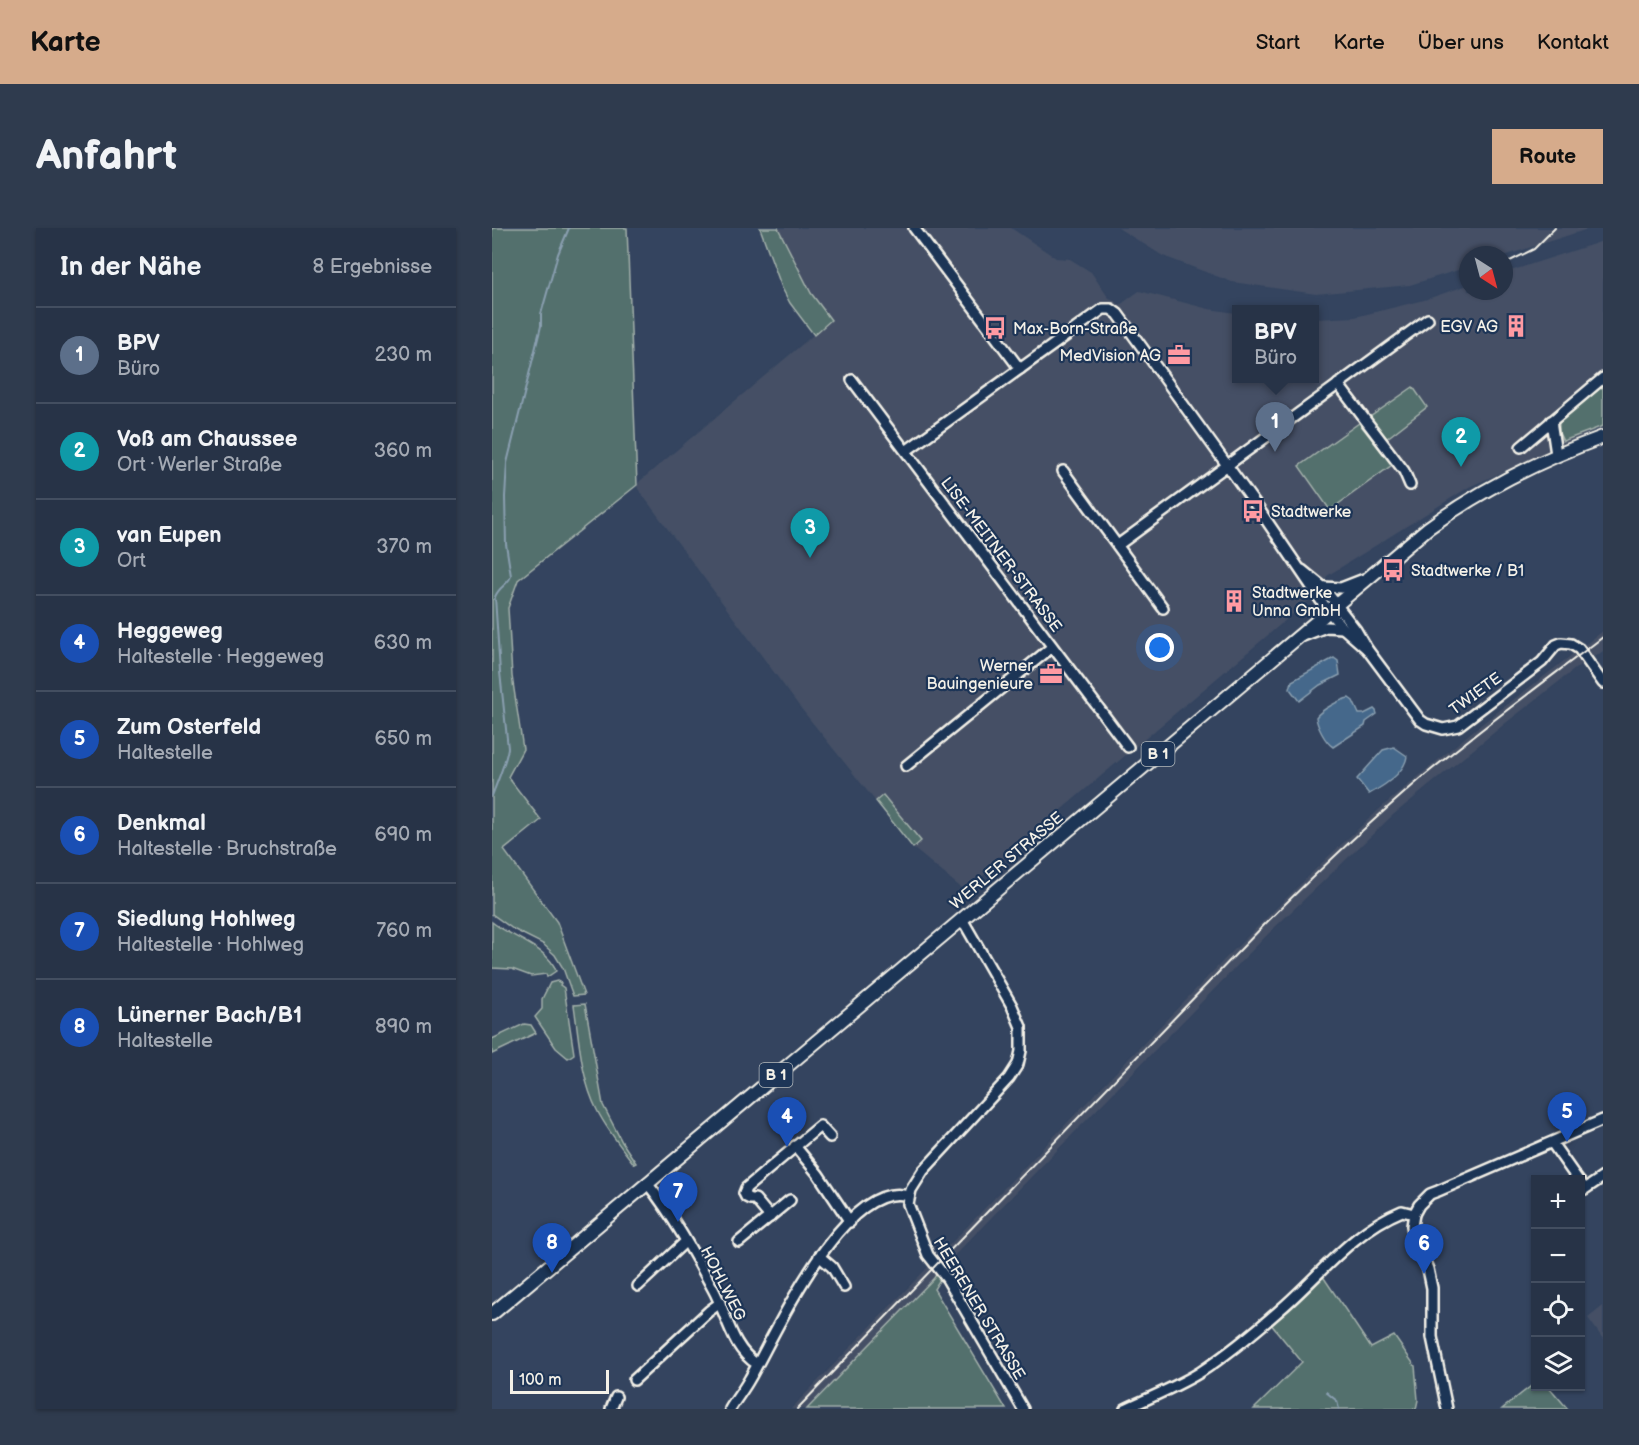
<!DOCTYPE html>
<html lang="de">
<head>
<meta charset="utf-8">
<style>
  :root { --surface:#273347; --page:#2f3b4e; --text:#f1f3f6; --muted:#a4aab4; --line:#434e60; --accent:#d6ab8b }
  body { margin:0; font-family:"Balsamiq Sans",sans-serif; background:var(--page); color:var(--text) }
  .controls { position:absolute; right:18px; bottom:18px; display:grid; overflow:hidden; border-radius:0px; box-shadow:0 2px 4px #0004 }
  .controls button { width:54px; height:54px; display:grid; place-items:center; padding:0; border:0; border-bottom:2px solid var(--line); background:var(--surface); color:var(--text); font:30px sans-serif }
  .compass { position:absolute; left:967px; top:18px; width:54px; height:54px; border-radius:50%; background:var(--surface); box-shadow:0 2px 4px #0004; rotate:144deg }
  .scale { position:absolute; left:18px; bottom:15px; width:99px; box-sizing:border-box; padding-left:6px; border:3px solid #f4f1e8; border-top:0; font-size:16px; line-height:21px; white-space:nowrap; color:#f4f1e8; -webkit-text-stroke:4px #1d3557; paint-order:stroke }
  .you { position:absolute; left:668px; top:420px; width:21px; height:21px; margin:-15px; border:4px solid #fff; border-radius:50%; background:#1a73e8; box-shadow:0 0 0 9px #1a73e833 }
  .badge { display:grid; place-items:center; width:39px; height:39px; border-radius:50%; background:var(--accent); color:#fff; font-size:20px; font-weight:700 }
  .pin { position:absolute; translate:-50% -50px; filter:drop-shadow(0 2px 3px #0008) }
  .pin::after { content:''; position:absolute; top:32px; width:21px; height:18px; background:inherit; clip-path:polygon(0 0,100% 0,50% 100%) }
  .popup { position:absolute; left:740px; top:77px; width:87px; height:78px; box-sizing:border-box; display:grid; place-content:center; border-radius:0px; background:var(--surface); filter:drop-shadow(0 2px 4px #0005); font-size:20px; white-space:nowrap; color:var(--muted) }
  .popup b { font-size:22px; color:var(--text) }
  .popup::after { content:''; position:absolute; left:50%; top:100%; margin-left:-12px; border:12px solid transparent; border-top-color:var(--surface) }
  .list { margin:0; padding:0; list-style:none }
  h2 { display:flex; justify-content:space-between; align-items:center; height:78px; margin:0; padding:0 24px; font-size:26px }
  h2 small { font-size:20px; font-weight:400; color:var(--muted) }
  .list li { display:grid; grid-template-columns:39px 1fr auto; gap:18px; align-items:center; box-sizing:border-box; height:96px; padding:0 24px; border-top:2px solid var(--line) }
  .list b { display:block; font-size:22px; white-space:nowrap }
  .list p { margin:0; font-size:20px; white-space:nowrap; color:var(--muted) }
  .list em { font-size:20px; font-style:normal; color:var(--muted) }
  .icon { flex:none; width:33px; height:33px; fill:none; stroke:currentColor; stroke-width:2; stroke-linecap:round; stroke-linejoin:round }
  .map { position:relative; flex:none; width:1111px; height:1181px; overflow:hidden; border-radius:0px }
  header { display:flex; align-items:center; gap:36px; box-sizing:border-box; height:84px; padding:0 30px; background:var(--accent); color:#111 }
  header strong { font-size:28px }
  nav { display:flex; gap:33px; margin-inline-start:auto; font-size:21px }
  .intro { display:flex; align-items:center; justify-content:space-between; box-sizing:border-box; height:144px; padding:0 36px }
  h1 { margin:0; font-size:42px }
  .button { padding:15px 27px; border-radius:0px; background:var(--accent); color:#111; font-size:21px; font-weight:700 }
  main { display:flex; gap:36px; padding:0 36px }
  aside { flex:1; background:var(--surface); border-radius:0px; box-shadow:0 2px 4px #0004 }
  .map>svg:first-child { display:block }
  .built { fill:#444f65 }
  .green { fill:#526f6d; stroke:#a3b0aa; stroke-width:1.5 }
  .water { fill:#44688b; stroke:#8a9fb0; stroke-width:1.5 }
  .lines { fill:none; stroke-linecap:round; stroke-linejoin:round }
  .stream { stroke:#8a9fb0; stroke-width:2 }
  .minor-casing { stroke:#f4f1e8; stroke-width:14 }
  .major-casing { stroke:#f4f1e8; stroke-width:16 }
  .minor { stroke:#1d3557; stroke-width:9 }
  .major { stroke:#1d3557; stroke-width:12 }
  .rail { stroke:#f4f1e8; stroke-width:2 }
  .labels { text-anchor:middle; stroke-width:4.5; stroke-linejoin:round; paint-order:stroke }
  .shield { fill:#1d3557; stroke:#b4b9bc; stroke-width:1.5 }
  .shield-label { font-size:15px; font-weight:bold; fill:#f4f1e8 }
  .poi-label { font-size:16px; fill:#f4f1e8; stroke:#1d3557; text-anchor:start }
  .street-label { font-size:16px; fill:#f4f1e8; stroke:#1d3557 }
</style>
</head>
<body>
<header>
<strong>Karte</strong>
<nav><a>Start</a><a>Karte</a><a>Über uns</a><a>Kontakt</a></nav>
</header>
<div class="intro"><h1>Anfahrt</h1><a class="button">Route</a></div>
<main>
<aside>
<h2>In der Nähe<small>8 Ergebnisse</small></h2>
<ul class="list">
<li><span class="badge" style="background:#5c6f8a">1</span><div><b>BPV</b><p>Büro</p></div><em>230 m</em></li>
<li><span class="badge" style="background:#0f9aa8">2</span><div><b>Voß am Chaussee</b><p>Ort · Werler Straße</p></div><em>360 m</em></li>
<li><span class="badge" style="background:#0f9aa8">3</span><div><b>van Eupen</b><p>Ort</p></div><em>370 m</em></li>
<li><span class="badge" style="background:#1a4fb4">4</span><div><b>Heggeweg</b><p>Haltestelle · Heggeweg</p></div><em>630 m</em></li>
<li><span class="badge" style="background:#1a4fb4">5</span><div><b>Zum Osterfeld</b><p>Haltestelle</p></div><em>650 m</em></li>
<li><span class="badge" style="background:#1a4fb4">6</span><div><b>Denkmal</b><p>Haltestelle · Bruchstraße</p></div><em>690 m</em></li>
<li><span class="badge" style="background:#1a4fb4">7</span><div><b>Siedlung Hohlweg</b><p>Haltestelle · Hohlweg</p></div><em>760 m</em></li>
<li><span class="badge" style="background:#1a4fb4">8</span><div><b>Lünerner Bach/B1</b><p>Haltestelle</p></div><em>890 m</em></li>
</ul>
</aside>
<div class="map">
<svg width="1111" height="1181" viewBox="0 0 1111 1181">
  <rect width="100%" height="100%" fill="#34445f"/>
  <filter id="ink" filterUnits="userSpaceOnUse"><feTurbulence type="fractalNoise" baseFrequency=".0167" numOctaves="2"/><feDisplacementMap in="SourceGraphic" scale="12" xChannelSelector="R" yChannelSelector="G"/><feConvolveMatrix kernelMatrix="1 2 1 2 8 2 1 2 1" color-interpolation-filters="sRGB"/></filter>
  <g filter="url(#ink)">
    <g class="built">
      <path d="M286,0H519L564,30L578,31L599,44L616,69L628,77L647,63L717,81L744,85V150H822V91L863,89L932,72L976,57V63H1012V45L1111,13V199L977,259L835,348L828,363L473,663L421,620L307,478L146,261L145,257L148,253L339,92L319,65Z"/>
      <path d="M626,0H1099L1012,28L976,27V39L918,57L824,66L740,54L671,28Z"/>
      <path d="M1111,403V423L1103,429L1101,427L1015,494L901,587L781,701L451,1039L443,1032L732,732L837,628L891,578L982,502Z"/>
      <path d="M439,1036L446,1043L442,1050L315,1181H299Z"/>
      <path d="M1111,1078V1111L1096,1090Z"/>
    </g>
    <g class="green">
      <path d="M0,0H135L145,257L26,352L16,380L20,448L31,521L16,549L49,592L12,622L65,694L92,767L81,768L71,740L63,727L51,716L21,701L0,686Z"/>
      <path d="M268,0H286L319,65L339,92L322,107L298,75L290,60Z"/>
      <path d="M1111,158V198L1071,213L1067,205V195Z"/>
      <path d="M921,159L935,179L894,211L878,189Z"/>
      <path d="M867,195L900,237L838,282L807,238Z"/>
      <path d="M391,567L429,613L421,620L384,573Z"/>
      <path d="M0,694C18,709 57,720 64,743L55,749L54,746L39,748L20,741L0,740Z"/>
      <path d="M65,753L69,755L68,757L72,760L82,826L76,830L64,820L43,789L50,781V771L58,755Z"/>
      <path d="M93,776L111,877L130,914L144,935L142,936C129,919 115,902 105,882C89,851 87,811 82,777Z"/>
      <path d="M32,796L39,797L44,805L0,826V811Z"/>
      <path d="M446,1043L450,1048L442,1061L514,1181H315L442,1050Z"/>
      <path d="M830,1047L879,1120L902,1108L923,1138L926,1172L924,1181H762L810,1134L778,1095Z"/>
      <path d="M1043,1155L1044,1158L1057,1159L1076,1181H1010Z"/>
    </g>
    <g class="water">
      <path d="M842,430L846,433L848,447L828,457L807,473L798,461L800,453Z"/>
      <path d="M857,470L861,473L867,486H872L882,481L884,483L885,486L874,494L873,498L841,519C833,514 825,498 824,489C829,482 849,471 857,470Z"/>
      <path d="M902,519L915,528C913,545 892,558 877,566L865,551L891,522Z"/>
    </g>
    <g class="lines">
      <g class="stream">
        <path d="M0,568C5,554 14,534 16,520L8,444L3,369C7,358 16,357 19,348L14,316L13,269L15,235L49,98V86L66,26L77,0"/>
        <path d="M834,1164L845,1173L847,1181"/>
      </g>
      <g class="minor-casing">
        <g id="minor">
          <path d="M422,0L528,141"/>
          <path d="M360,152L636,519"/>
          <path d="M846,156L912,243L918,257"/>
          <path d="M1059,193L1064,226"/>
          <path d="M1029,219L1111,150"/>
          <path d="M414,223L611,81H619L626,86L766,280L836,383L851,400L875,421"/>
          <path d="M571,243L671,380"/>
          <path d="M626,317L936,91"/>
          <path d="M810,342L831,359L844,376L864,402L875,421L928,492L934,496L951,501L966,498L1050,434L1064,417L1069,415L1079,416L1087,421L1111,455"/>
          <path d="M831,359L849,360L872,351"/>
          <path d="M811,408L834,399L851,400"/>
          <path d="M414,538L560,419"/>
          <path d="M470,691L520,778L529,799V823L526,836L517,850L431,943L419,962L416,976L436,1027L455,1051L531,1181"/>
          <path d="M1060,915L1086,952"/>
          <path d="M303,918L326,946L358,994"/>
          <path d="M1088,954L1093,961L1111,949"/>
          <path d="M155,955C180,986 202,1026 221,1061C235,1086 239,1120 265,1136"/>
          <path d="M278,989L263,971H258L254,969L252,965L254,960L328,898L338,909"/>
          <path d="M247,1014L298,972"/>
          <path d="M327,1028L340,1039L352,1059"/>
          <path d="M146,1058L193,1014"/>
          <path d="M142,1152L217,1083L228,1075"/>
          <path d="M119,1181L124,1169"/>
          <path d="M238,1181C244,1171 252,1161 258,1150C283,1107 352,950 416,968"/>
          <path d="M633,1181C657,1170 684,1159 707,1145C736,1126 764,1103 790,1080C829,1046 861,1003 910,983L922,986"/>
          <path d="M955,1181L940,1109V1060L936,1041L922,1010L920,998L922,986L927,977L938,966L946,963L1111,892"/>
        </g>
      </g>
      <g class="major-casing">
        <path id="major" d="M0,1086L936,300C991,260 1048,232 1111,209"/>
      </g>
      <use href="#minor" class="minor"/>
      <use href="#major" class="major"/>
      <g class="rail">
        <path d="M1012,36L1042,21L1063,0"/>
        <path d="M305,1181L775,694C826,643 878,594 933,547C991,499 1051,455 1111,409"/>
      </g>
    </g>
  </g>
  <defs>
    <g id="building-bare" transform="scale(1.8)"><path d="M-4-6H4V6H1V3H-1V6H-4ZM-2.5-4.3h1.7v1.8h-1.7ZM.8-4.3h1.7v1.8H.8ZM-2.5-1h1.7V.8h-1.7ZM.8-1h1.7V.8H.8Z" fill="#ff9aa2" stroke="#1d3557" stroke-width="2.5" paint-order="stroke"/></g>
    <g id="bus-bare" transform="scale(1.8)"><path d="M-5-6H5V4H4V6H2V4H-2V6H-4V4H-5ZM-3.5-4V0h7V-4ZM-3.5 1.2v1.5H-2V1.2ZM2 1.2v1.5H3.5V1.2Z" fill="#ff9aa2" stroke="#1d3557" stroke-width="2.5" paint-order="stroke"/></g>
    <g id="office-bare" transform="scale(1.8)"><path d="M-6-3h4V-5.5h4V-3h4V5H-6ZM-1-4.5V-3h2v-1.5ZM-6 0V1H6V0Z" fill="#ff9aa2" stroke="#1d3557" stroke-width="2.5" paint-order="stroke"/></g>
  </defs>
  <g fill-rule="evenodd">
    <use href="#building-bare" x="1024" y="98"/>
    <use href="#bus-bare" x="503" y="100"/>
    <use href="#office-bare" x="687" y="127"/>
    <use href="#bus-bare" x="761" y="283"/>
    <use href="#bus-bare" x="901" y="342"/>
    <use href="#building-bare" x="742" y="373"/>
    <use href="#office-bare" x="559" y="446"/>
  </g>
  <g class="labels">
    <g class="shield">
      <rect x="649.5" y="514" width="33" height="24" rx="4.5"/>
      <rect x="267.5" y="835" width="33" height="24" rx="4.5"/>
    </g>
    <g class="shield-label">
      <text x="666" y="531">B 1</text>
      <text x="284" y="852">B 1</text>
    </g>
    <g class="poi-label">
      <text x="1006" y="104" text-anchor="end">EGV AG</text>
      <text x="521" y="106">Max-Born-Straße</text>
      <text x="669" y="133" text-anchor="end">MedVision AG</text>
      <text x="779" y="289">Stadtwerke</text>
      <text x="919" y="348">Stadtwerke / B1</text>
      <text x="760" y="370">Stadtwerke<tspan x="760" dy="18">Unna GmbH</tspan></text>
      <text x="541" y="443" text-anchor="end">Werner<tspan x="541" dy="18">Bauingenieure</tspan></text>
    </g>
    <g class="street-label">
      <text transform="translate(510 326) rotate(53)" y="6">LISE-MEITNER-STRASSE</text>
      <text transform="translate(983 465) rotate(-36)" y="6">TWIETE</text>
      <text transform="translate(514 632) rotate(-40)" y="6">WERLER STRASSE</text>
      <text transform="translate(232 1055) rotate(63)" y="6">HOHLWEG</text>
      <text transform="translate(488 1080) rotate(59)" y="6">HEERENER STRASSE</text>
    </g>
  </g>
</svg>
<div class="controls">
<button>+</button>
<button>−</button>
<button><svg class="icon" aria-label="locate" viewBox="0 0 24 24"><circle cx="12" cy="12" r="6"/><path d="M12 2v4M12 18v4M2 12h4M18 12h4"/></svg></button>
<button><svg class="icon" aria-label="layers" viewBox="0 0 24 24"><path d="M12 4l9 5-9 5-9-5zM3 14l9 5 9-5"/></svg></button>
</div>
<svg class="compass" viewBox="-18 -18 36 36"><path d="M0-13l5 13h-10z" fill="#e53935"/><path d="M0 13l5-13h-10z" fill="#a4aab4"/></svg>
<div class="scale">100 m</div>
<div class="you"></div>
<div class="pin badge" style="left:783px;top:224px;background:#5c6f8a">1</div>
<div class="popup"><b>BPV</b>Büro</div>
<div class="pin badge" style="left:969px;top:239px;background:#0f9aa8">2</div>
<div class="pin badge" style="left:318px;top:330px;background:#0f9aa8">3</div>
<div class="pin badge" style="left:295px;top:919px;background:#1a4fb4">4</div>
<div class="pin badge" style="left:1075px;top:914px;background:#1a4fb4">5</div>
<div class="pin badge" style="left:932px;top:1046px;background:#1a4fb4">6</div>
<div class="pin badge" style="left:186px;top:994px;background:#1a4fb4">7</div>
<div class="pin badge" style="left:60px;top:1045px;background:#1a4fb4">8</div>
</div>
</main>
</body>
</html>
